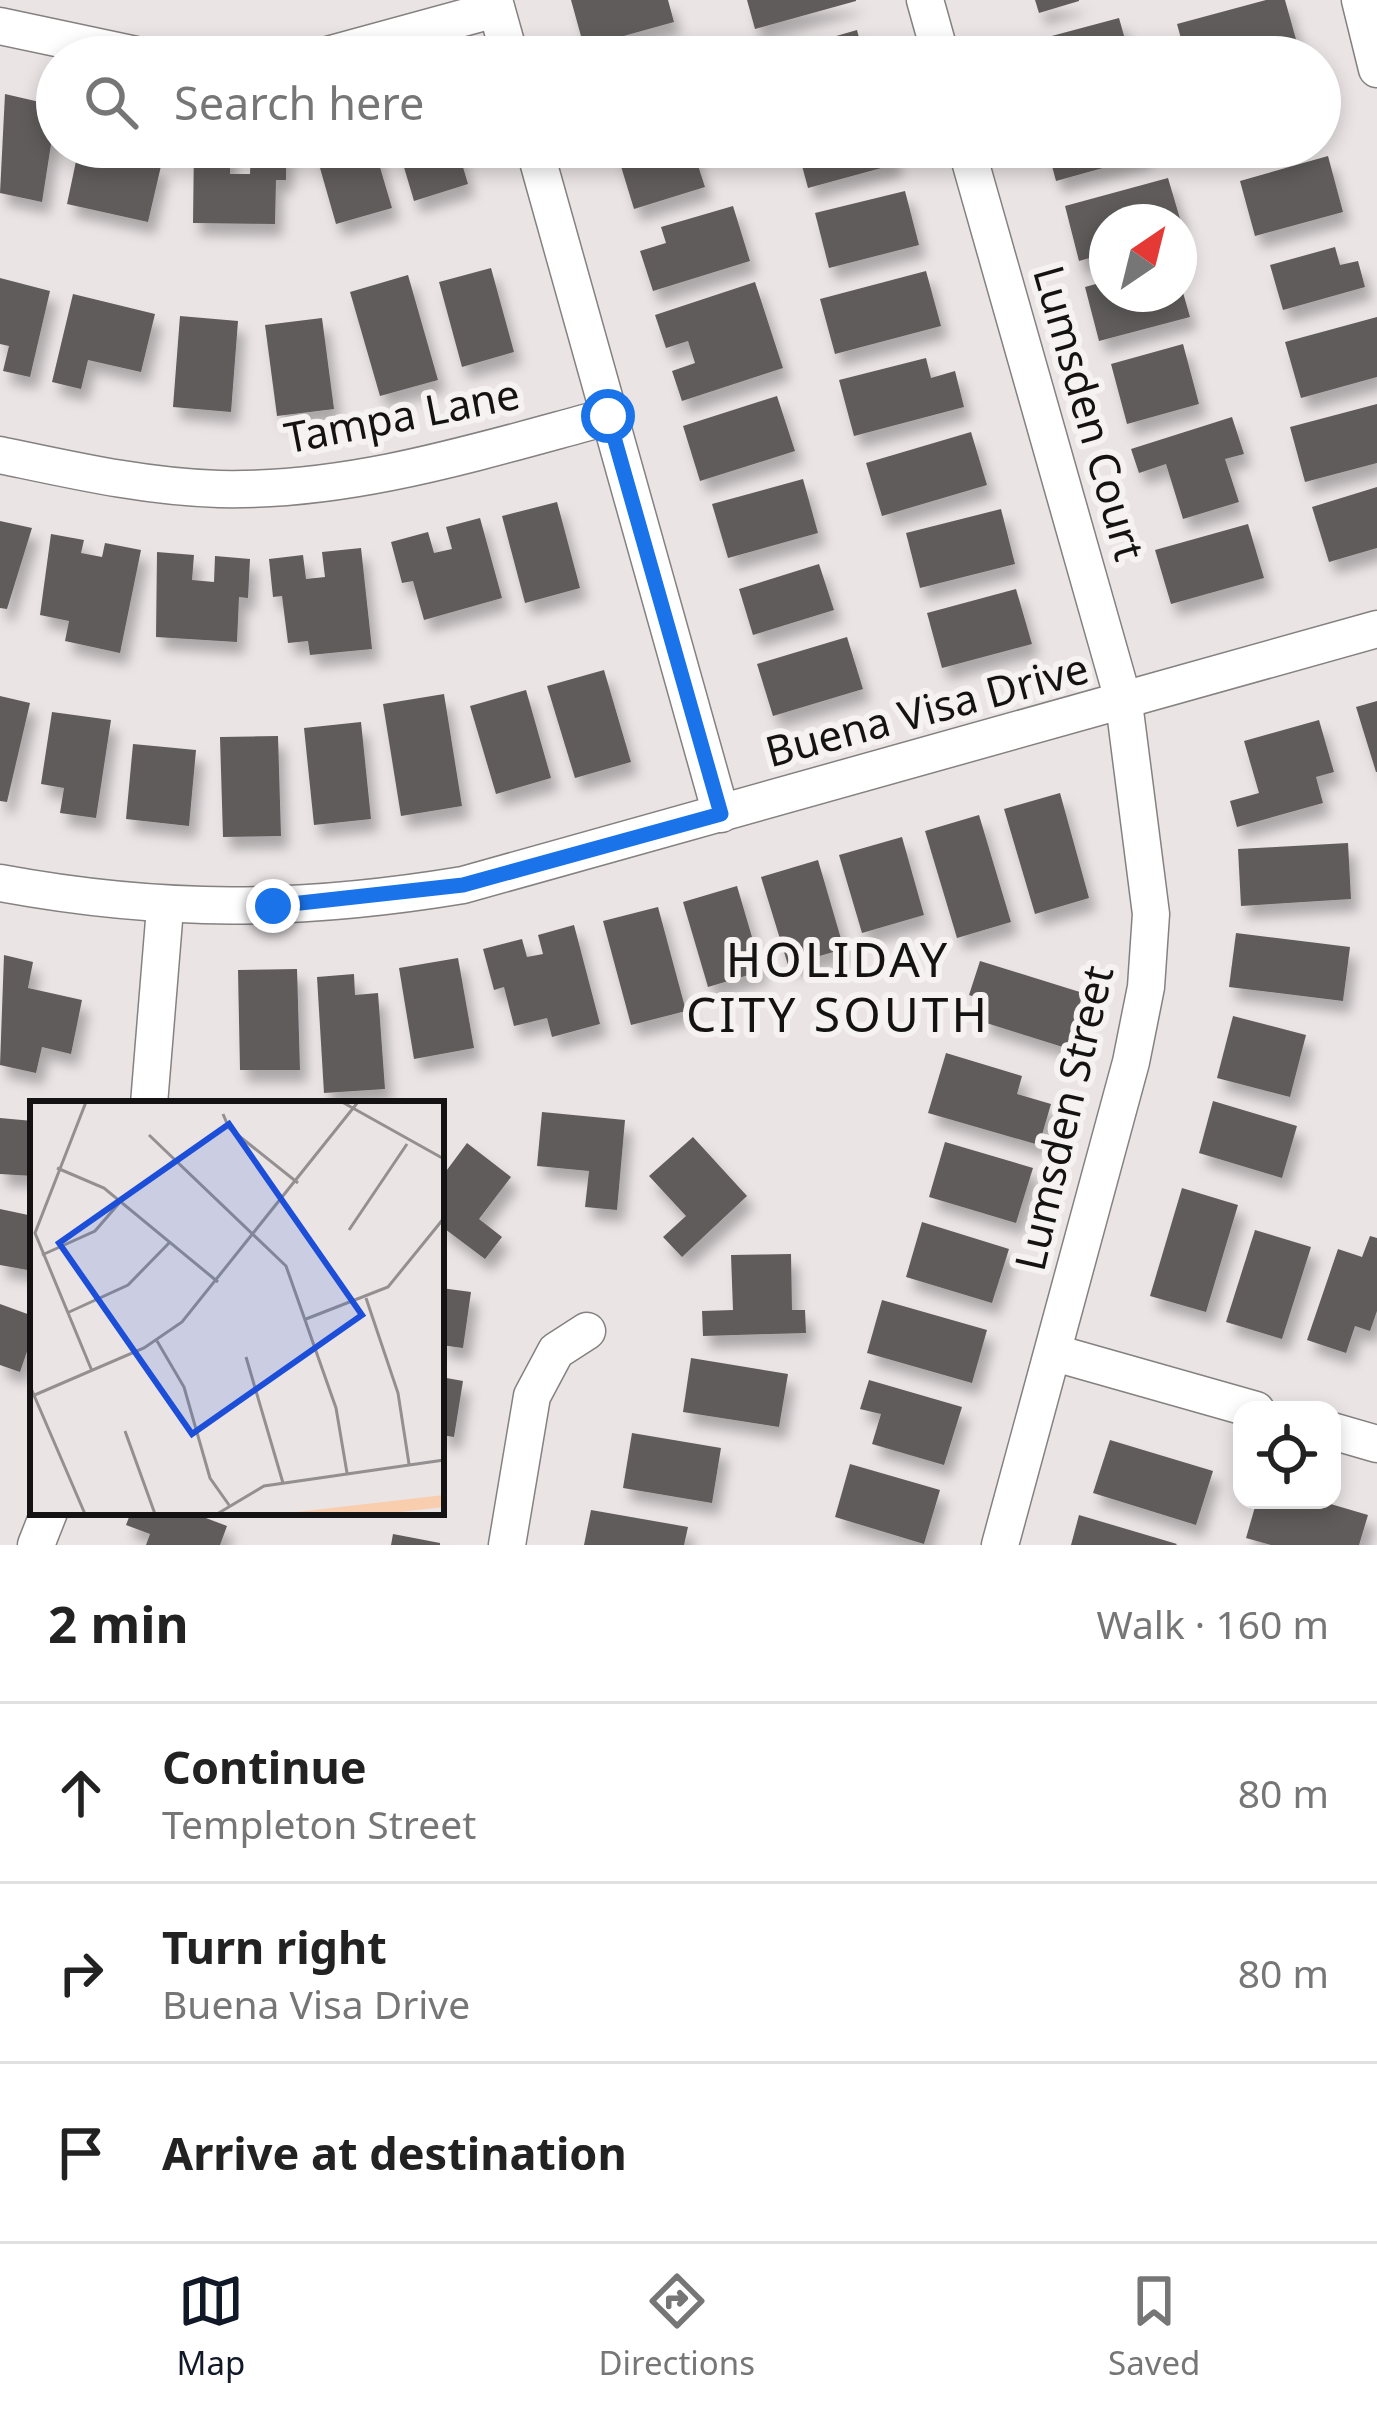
<!DOCTYPE html>
<html lang="en">
<head>
<meta charset="utf-8">
<style>
  :root { --surface:#fff; --page:#f6f6f6; --text:#222; --muted:#767676; --line:#e0e0e0; --accent:#111827 }
  body { margin:0; font-family:"Noto Sans",sans-serif; background:var(--page); color:var(--text) }
  .controls { position:absolute; right:36px; bottom:36px; display:grid; overflow:hidden; border-radius:24px; box-shadow:0 6px 18px #0003 }
  .controls button { width:108px; height:108px; display:grid; place-items:center; padding:0; border:0; border-bottom:3px solid var(--line); background:var(--surface); color:var(--text); font:60px sans-serif }
  .compass { position:absolute; left:1089px; top:204px; width:108px; height:108px; border-radius:50%; background:var(--surface); box-shadow:0 6px 18px #0003; rotate:35deg }
  .stop { position:absolute; width:36px; height:36px; margin:-27px; border:9px solid #1a73e8; border-radius:50%; background:#fff }
  .stop.end { background:#1a73e8; border-color:#fff; box-shadow:0 3px 12px #0008 }
  .list { margin:0; padding:0; list-style:none }
  h2 { display:flex; justify-content:space-between; align-items:center; height:156px; margin:0; padding:0 48px; font-size:51px }
  h2 small { font-size:39px; font-weight:400; color:var(--muted) }
  .list li { display:grid; grid-template-columns:78px 1fr auto; gap:36px; align-items:center; box-sizing:border-box; height:180px; padding:0 48px; border-top:3px solid var(--line) }
  .list b { display:block; font-size:45px; white-space:nowrap }
  .list p { margin:0; font-size:39px; white-space:nowrap; color:var(--muted) }
  .list em { font-size:39px; font-style:normal; color:var(--muted) }
  .icon { flex:none; width:66px; height:66px; fill:none; stroke:currentColor; stroke-width:2; stroke-linecap:round; stroke-linejoin:round }
  .map { position:relative; flex:none; width:1377px; height:1545px; overflow:hidden }
  .search { position:absolute; background:var(--surface); box-shadow:0 6px 18px #0003; left:36px; right:36px; top:36px; height:132px; display:flex; align-items:center; gap:30px; box-sizing:border-box; padding:0 42px; border-radius:66px; color:var(--muted); font-size:45px }
  .sheet { height:696px; background:var(--surface) }
  nav { display:flex; justify-content:space-around; align-items:center; box-sizing:border-box; height:168px; border-top:3px solid var(--line); background:var(--surface); font-size:33px; color:var(--muted) }
  nav a { display:grid; justify-items:center; gap:6px }
  nav .on { color:var(--accent) }
  .map>svg:first-child { display:block }
  .building { fill:#615c5b; filter:url(#shadow) }
  .lines { fill:none; stroke-linecap:round; stroke-linejoin:round }
  .street-casing { stroke:#858181; stroke-width:39 }
  .street { stroke:#fff; stroke-width:36 }
  .route { stroke:#1a73e8; stroke-width:15 }
  .labels { text-anchor:middle; stroke-width:12; stroke-linejoin:round; paint-order:stroke }
  .street-label { font-size:42px; fill:#141212; stroke:#f7f2f2 }
  .quarter-label { font-size:48px; letter-spacing:3px; fill:#141212; stroke:#f7f2f2 }
  .inset-road { fill:none; stroke:#949091; stroke-width:3 }
  .view { fill:#1d4ed8; fill-opacity:0.15; stroke:#1d4ed8; stroke-width:6 }
  .inset-edge { fill:none; stroke:#141212; stroke-width:6 }
</style>
</head>
<body>
<div class="map">
<svg width="1377" height="1545" viewBox="0 0 1377 1545">
  <defs>
    <filter id="shadow"><feDropShadow dx="7" dy="12" stdDeviation="6" flood-color="#0004"/></filter>
  </defs>
  <rect width="100%" height="100%" fill="#eae4e5"/>
  <g class="building">
    <path d="M571,0H668L674,22L584,47Z"/>
    <path d="M747,0H856V1L755,29Z"/>
    <path d="M1035,0H1079V1L1039,13Z"/>
    <path d="M1266,0H1285L1299,50L1274,57H1186L1177,24Z"/>
    <path d="M1119,18L1130,57H1022L1018,45Z"/>
    <path d="M857,30L864,57H767V56Z"/>
    <path d="M5,94L57,106L42,202L0,193Z"/>
    <path d="M79,147H113L112,155L161,166L148,222L67,204Z"/>
    <path d="M194,147H230V174H250L251,147H286V180H276L275,224L193,223Z"/>
    <path d="M314,147H374L392,208L336,224Z"/>
    <path d="M398,147H457L468,184L414,201Z"/>
    <path d="M626,147H692L705,187L634,209L616,150Z"/>
    <path d="M797,147H891L896,164L808,188Z"/>
    <path d="M1047,147H1143L1146,156L1056,181Z"/>
    <path d="M1328,156L1343,212L1255,236L1240,181Z"/>
    <path d="M1168,178L1181,222H1107V253L1079,261L1065,206Z"/>
    <path d="M905,191L919,245L829,268L815,213Z"/>
    <path d="M733,206L750,261L653,291L640,251L666,243L661,227Z"/>
    <path d="M1335,247L1340,265L1358,261L1365,287L1283,310L1270,265Z"/>
    <path d="M491,268L514,352L462,367L439,282Z"/>
    <path d="M926,271L941,326L835,354L820,299Z"/>
    <path d="M408,275L438,380L380,396L350,292Z"/>
    <path d="M0,278L50,291L30,377L3,371L9,346L0,344Z"/>
    <path d="M1107,281V294H1179L1180,282L1190,317L1099,341L1085,287Z"/>
    <path d="M755,282L783,368L682,401L672,371L695,363L688,341L666,348L655,315Z"/>
    <path d="M73,294L155,314L141,372L88,360L81,389L52,382Z"/>
    <path d="M180,316L238,321L231,412L173,407Z"/>
    <path d="M1377,317V377L1301,398L1285,342Z"/>
    <path d="M322,318L334,409L277,416L265,325Z"/>
    <path d="M1183,344L1199,404L1127,424L1111,364Z"/>
    <path d="M926,358L931,378L955,371L964,407L854,436L839,380Z"/>
    <path d="M777,396L795,451L700,481L683,426Z"/>
    <path d="M1377,404V463L1305,482L1290,427Z"/>
    <path d="M1232,417L1244,454L1225,459L1239,502L1183,519L1166,464L1139,473L1131,449Z"/>
    <path d="M971,432L987,485L882,516L866,463Z"/>
    <path d="M803,479L818,533L728,558L712,504Z"/>
    <path d="M1377,487V548L1329,562L1312,507Z"/>
    <path d="M557,502L580,588L525,603L502,516Z"/>
    <path d="M1001,509L1015,564L920,588L906,533Z"/>
    <path d="M480,518L502,598L424,620L413,581L402,583L391,542L428,532L434,553L452,549L446,527Z"/>
    <path d="M0,521L32,528L7,609L0,608Z"/>
    <path d="M1248,524L1264,578L1171,604L1155,550Z"/>
    <path d="M51,534L84,540L81,553L102,557L105,543L141,550L120,653L65,641L69,621L40,615Z"/>
    <path d="M361,548L372,649L310,655L308,641L288,643L282,596L273,597L269,559L303,555L306,579L325,577L322,552Z"/>
    <path d="M157,552L194,555L192,580L214,582L215,556L250,559L248,598L239,597L237,642L156,637Z"/>
    <path d="M819,564L834,610L753,635L739,589Z"/>
    <path d="M1016,589L1032,644L942,668L927,613Z"/>
    <path d="M847,637L863,689L773,716L757,664Z"/>
    <path d="M604,670L631,762L575,778L547,686Z"/>
    <path d="M526,690L551,778L496,794L470,706Z"/>
    <path d="M444,694L462,806L401,816L383,704Z"/>
    <path d="M0,696L30,703L7,802L0,801Z"/>
    <path d="M1377,701V772H1376L1356,707Z"/>
    <path d="M52,712L111,720L96,818L60,813L64,788L41,784Z"/>
    <path d="M1319,720L1334,772L1316,777L1323,803L1237,827L1230,801L1259,793L1244,741Z"/>
    <path d="M361,722L371,819L314,825L304,728Z"/>
    <path d="M278,736L281,836L223,837L220,737Z"/>
    <path d="M133,744L196,750L189,826L126,819Z"/>
    <path d="M1060,793L1089,898L1035,914L1004,809Z"/>
    <path d="M979,815L1011,922L957,938L925,831Z"/>
    <path d="M902,837L924,915L862,933L839,855Z"/>
    <path d="M1348,843L1351,899L1241,906L1238,849Z"/>
    <path d="M818,860L844,949L788,965L761,877Z"/>
    <path d="M737,886L762,971L708,987L683,902Z"/>
    <path d="M658,907L686,1011L631,1025L603,921Z"/>
    <path d="M574,925L600,1024L552,1037L547,1018L514,1026L504,987L494,990L483,949L522,939L527,957L543,954L538,935Z"/>
    <path d="M1236,933L1350,947L1343,1001L1229,987Z"/>
    <path d="M4,955L33,962L28,988L82,1000L71,1054L42,1047L36,1073L0,1065Z"/>
    <path d="M458,958L474,1048L414,1059L399,968Z"/>
    <path d="M980,961L1083,993L1066,1048L980,1021L987,1001L969,995Z"/>
    <path d="M297,969L300,1070H240L238,970Z"/>
    <path d="M354,974L355,995L378,993L385,1089L324,1093L317,977Z"/>
    <path d="M1233,1016L1306,1035L1290,1097L1217,1078Z"/>
    <path d="M946,1053L1022,1076L1017,1094L1051,1104L1039,1145L928,1113Z"/>
    <path d="M1213,1101L1297,1126L1282,1178L1199,1153Z"/>
    <path d="M542,1112L625,1120L617,1210L585,1207L589,1171L537,1166Z"/>
    <path d="M0,1118L33,1121V1176L0,1174Z"/>
    <path d="M693,1137L747,1196L682,1257L663,1237L686,1216L649,1176Z"/>
    <path d="M945,1142L1033,1168L1016,1223L929,1197Z"/>
    <path d="M467,1143L511,1177L479,1219L502,1237L485,1259L441,1226V1178Z"/>
    <path d="M1182,1188L1238,1205L1206,1312L1150,1296Z"/>
    <path d="M0,1209L33,1216V1271L0,1265Z"/>
    <path d="M922,1222L1009,1249L992,1303L906,1277Z"/>
    <path d="M1255,1230L1311,1247L1282,1339L1226,1322Z"/>
    <path d="M1370,1236L1377,1238V1311L1370,1331L1355,1326L1346,1353L1307,1340L1338,1249L1362,1257Z"/>
    <path d="M791,1254L792,1310H805L806,1333L703,1336L702,1311L733,1310L731,1255Z"/>
    <path d="M441,1288L471,1292L463,1348L441,1345Z"/>
    <path d="M882,1300L987,1330L972,1383L867,1353Z"/>
    <path d="M0,1304L33,1316V1334L20,1372L0,1365Z"/>
    <path d="M691,1358L788,1374L779,1427L683,1412Z"/>
    <path d="M441,1377L463,1381L454,1437L441,1435Z"/>
    <path d="M869,1380L962,1407L944,1465L872,1444L881,1414L860,1409Z"/>
    <path d="M632,1433L721,1448L712,1503L623,1488Z"/>
    <path d="M1110,1440L1213,1471L1196,1525L1093,1493Z"/>
    <path d="M850,1464L940,1490L924,1544L835,1517Z"/>
    <path d="M1257,1500H1317L1368,1515L1359,1545H1271L1246,1538Z"/>
    <path d="M591,1510L688,1527L684,1545H584Z"/>
    <path d="M131,1512H190L227,1526L220,1545H146L150,1534L126,1525Z"/>
    <path d="M1079,1515L1177,1544L1176,1545H1071Z"/>
    <path d="M393,1534L440,1543V1545H391Z"/>
  </g>
  <g class="lines">
    <g class="street-casing">
      <g id="street">
        <path d="M494,0L510,57"/>
        <path d="M925,0L941,57"/>
        <path d="M1360,0L1377,69"/>
        <path d="M0,26L146,57"/>
        <path d="M320,57L496,9"/>
        <path d="M534,147L721,814"/>
        <path d="M966,147L1124,703L1151,914L1146,987L1131,1062L1000,1545"/>
        <path d="M0,455C72,470 145,487 219,489C352,492 480,451 607,417"/>
        <path d="M0,883C162,913 300,912 463,885L1377,629"/>
        <path d="M149,1104L165,908"/>
        <path d="M1055,1353L1256,1410"/>
        <path d="M1332,1431L1377,1444"/>
        <path d="M36,1545L49,1512"/>
        <path d="M507,1545L532,1396L556,1351L587,1331"/>
      </g>
    </g>
    <use href="#street" class="street"/>
  </g>
  <g class="lines">
    <path class="route" d="M273,906L463,885L721,814L608,416"/>
  </g>
  <g class="labels">
    <g class="street-label">
      <text transform="translate(1089 413) rotate(74)" y="15">Lumsden Court</text>
      <text transform="translate(402 416) rotate(-11)" y="15">Tampa Lane</text>
      <text transform="translate(927 710) rotate(-15)" y="15">Buena Visa Drive</text>
      <text transform="translate(1064 1118) rotate(-77)" y="15">Lumsden Street</text>
    </g>
    <g class="quarter-label">
      <text x="838" y="977">HOLIDAY<tspan x="838" dy="55">CITY SOUTH</tspan></text>
    </g>
  </g>
  <g transform="translate(30 1101)">
    <rect width="414" height="414" fill="#eae4e5"/>
    <path d="M414,394V406L352,413H249Z" fill="#f9ceae"/>
    <path class="inset-road" d="M56,1L5,132L62,270M312,1L414,58M193,13L199,27L268,82M119,34L256,165L306,307L317,372M27,67L74,87L188,181M319,129L377,43M12,154L65,130L91,100M336,197L368,292L379,363M37,212L98,184L140,141M276,218L358,186L414,117M127,240L154,286L180,377L199,404M216,256L253,382M0,285L55,413M0,296L114,247L152,221L328,1M95,330L125,413M187,413L234,385L414,359"/>
    <path class="view" d="M199,23L332,214L162,333L29,142Z"/>
    <rect width="414" height="414" class="inset-edge"/>
  </g>
</svg>
<div class="controls">
<button><svg class="icon" aria-label="locate" viewBox="0 0 24 24"><circle cx="12" cy="12" r="6"/><path d="M12 2v4M12 18v4M2 12h4M18 12h4"/></svg></button>
</div>
<svg class="compass" viewBox="-18 -18 36 36"><path d="M0-13l5 13h-10z" fill="#e53935"/><path d="M0 13l5-13h-10z" fill="#767676"/></svg>
<div class="stop" style="left:608px;top:416px"></div>
<div class="stop end" style="left:273px;top:906px"></div>
<div class="search"><svg class="icon" aria-label="search" viewBox="0 0 24 24"><circle cx="10" cy="10" r="6"/><path d="M15 15l6 6"/></svg>Search here</div>
</div>
<section class="sheet">
<h2>2 min<small>Walk · 160 m</small></h2>
<ul class="list">
<li><svg class="icon" aria-label="ahead" viewBox="0 0 24 24"><path d="M12 20V5M6 11l6-6 6 6"/></svg><div><b>Continue</b><p>Templeton Street</p></div><em>80 m</em></li>
<li><svg class="icon" aria-label="right" viewBox="0 0 24 24"><path d="M7 20v-9h11M14 6l5 5-5 5"/></svg><div><b>Turn right</b><p>Buena Visa Drive</p></div><em>80 m</em></li>
<li><svg class="icon" aria-label="arrive" viewBox="0 0 24 24"><path d="M6 21V4h12l-3 4 3 4H6"/></svg><div><b>Arrive at destination</b></div></li>
</ul>
</section>
<nav>
<a class="on"><svg class="icon" aria-label="map" viewBox="0 0 24 24"><path d="M3 6l6-2 6 2 6-2v14l-6 2-6-2-6 2zM9 4v14M15 6v14"/></svg>Map</a>
<a><svg class="icon" aria-label="directions" viewBox="0 0 24 24"><path d="M12 3l9 9-9 9-9-9zM9 14v-3h6M13 9l2 2-2 2"/></svg>Directions</a>
<a><svg class="icon" aria-label="saved" viewBox="0 0 24 24"><path d="M7 4h10v16l-5-4-5 4z"/></svg>Saved</a>
</nav>
</body>
</html>
